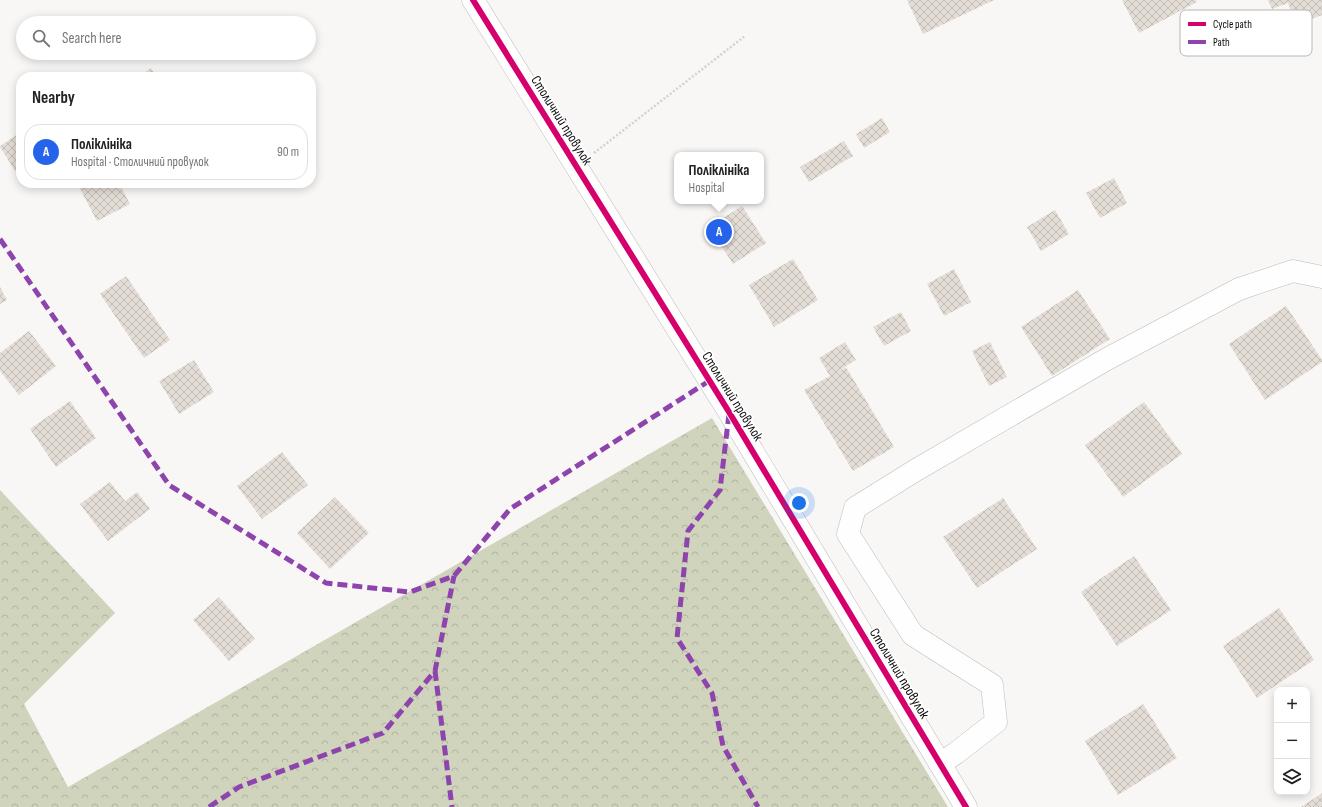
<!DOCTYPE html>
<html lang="en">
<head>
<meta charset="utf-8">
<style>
  :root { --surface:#fff; --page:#f6f6f6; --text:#222; --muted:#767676; --line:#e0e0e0; --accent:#2563eb }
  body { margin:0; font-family:"Sofia Sans Condensed",sans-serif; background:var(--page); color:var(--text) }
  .controls { position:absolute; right:12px; bottom:12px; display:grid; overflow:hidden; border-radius:8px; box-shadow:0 2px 10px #0003 }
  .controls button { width:36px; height:36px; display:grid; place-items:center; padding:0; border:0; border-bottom:1px solid var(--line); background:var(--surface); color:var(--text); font:20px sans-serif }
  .you { position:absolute; left:799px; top:503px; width:14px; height:14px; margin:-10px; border:3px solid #fff; border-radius:50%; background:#1a73e8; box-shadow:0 0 0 6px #1a73e833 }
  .badge { display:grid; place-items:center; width:26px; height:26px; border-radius:50%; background:var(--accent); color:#fff; font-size:13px; font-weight:700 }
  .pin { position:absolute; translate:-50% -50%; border:2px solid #fff; box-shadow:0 1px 4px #0006 }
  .popup { position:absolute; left:674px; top:152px; width:90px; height:52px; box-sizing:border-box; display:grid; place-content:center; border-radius:8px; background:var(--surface); filter:drop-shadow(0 1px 3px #0005); font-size:13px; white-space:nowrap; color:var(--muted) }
  .popup b { font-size:15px; color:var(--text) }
  .popup::after { content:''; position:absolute; left:50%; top:100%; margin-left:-8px; border:8px solid transparent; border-top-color:var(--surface) }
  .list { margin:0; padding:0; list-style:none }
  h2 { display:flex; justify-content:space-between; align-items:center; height:52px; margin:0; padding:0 16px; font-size:17px }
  h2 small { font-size:13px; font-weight:400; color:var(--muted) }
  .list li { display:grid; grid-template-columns:26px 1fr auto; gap:12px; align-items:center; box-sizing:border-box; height:56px; margin:0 8px 8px; padding:0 8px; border:1px solid var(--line); border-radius:16px }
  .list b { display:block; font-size:15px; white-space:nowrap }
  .list p { margin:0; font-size:13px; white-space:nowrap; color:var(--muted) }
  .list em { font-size:13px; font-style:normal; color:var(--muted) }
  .icon { flex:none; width:22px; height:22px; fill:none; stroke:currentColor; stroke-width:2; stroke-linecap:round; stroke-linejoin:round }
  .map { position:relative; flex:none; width:1322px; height:807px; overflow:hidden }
  .search { position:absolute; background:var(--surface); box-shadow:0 2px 10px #0003; left:16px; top:16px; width:300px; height:44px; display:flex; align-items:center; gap:10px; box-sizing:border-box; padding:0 14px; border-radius:22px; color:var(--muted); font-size:15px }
  .panel { position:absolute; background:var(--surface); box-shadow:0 2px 10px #0003; left:16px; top:72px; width:300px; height:116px; border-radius:16px }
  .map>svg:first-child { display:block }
  .forest { fill:url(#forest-crowns) }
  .building { fill:url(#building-cross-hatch) }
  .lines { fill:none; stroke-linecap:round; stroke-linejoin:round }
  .minor-casing { stroke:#bcbbbb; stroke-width:23 }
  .path { stroke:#d3d2d1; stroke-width:2.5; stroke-dasharray:2 2; stroke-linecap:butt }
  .minor { stroke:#fefefe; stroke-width:22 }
  .quiet { stroke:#8e44ad; stroke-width:5; stroke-dasharray:10 5; stroke-linecap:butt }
  .cycleway-casing { stroke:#fff; stroke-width:8 }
  .cycleway { stroke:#d6006c; stroke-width:6 }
  .labels { text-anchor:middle; stroke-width:3.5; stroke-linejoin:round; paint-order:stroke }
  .street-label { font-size:14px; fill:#0e0d0d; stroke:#fff }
  .key { fill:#fff; stroke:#b7b6b6; stroke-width:1 }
  .key-label { font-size:11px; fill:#0e0d0d }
</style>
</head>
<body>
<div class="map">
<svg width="1322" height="807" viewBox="0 0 1322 807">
  <defs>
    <pattern id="forest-crowns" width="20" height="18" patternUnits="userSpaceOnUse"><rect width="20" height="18" fill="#d0d4bd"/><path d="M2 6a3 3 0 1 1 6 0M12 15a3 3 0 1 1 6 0" fill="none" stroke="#b1b5a1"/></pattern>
    <pattern id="building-cross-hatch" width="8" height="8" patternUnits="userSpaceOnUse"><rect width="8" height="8" fill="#e4ddd6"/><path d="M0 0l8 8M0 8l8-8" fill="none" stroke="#c2bcb6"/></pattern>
  </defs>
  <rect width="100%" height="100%" fill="#f9f7f6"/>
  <path class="forest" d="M712,418L948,807H0V490L115,613L24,704L68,787Z"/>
  <g class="building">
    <path d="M907,0H994L923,34Z"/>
    <path d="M1122,0H1196L1197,2L1139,33Z"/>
    <path d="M1268,0H1322V15L1296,25L1288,3L1272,9Z"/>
    <path d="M151,68L156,77H138Z"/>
    <path d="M882,118L890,132L864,148L856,134Z"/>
    <path d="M21,132V180L0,147V146Z"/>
    <path d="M844,141L853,156L809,182L800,167Z"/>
    <path d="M1114,178L1127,203L1100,218L1086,193Z"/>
    <path d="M77,183H119L130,204L97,221Z"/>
    <path d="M742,206L766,243L733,264L709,227Z"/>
    <path d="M1055,210L1069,234L1041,251L1027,227Z"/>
    <path d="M793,259L818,300L774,327L749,285Z"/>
    <path d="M954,269L971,302L944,316L927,284Z"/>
    <path d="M126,276L170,340L144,358L100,294Z"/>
    <path d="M0,287L7,300L0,304Z"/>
    <path d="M1078,290L1110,339L1052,376L1021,327Z"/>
    <path d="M1286,306L1322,360V362L1265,400L1229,344Z"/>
    <path d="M901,312L911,331L884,346L873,327Z"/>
    <path d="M29,331L56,366L19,395L0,371V353Z"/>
    <path d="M845,342L856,360L836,372L846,367L894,447L853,471L804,390L830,376L819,358Z"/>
    <path d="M990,342L1007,377L989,386L972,351Z"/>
    <path d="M194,360L214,392L179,414L159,381Z"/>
    <path d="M70,401L96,438L56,467L30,429Z"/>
    <path d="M1144,402L1182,454L1123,497L1085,445Z"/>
    <path d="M282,452L308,485L262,519L237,486Z"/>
    <path d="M110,482L125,501L137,492L150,509L108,541L80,504Z"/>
    <path d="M335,497L369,533L330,569L297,533Z"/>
    <path d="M1003,498L1037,549L977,588L943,537Z"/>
    <path d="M1134,556L1171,610L1117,646L1081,592Z"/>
    <path d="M219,597L255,639L229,661L193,620Z"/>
    <path d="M1279,608L1314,660L1257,698L1223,646Z"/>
    <path d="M1143,704L1177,758L1118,795L1085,741Z"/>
    <path d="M1322,793V807H1301Z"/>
  </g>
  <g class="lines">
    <g class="minor-casing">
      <g id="minor">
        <path d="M473,0L729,412L966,807"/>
        <path d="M940,764L956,753L996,722L992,685L913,635L848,534L855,508L916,470L1107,359L1239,289L1293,271L1322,277"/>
      </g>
    </g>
    <path class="path" d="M594,153L745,36"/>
    <use href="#minor" class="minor"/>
    <g class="quiet">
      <path d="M0,239L169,485L326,583L410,592L454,576L510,509L709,381"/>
      <path d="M729,414L720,490L688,531L677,638L712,693L723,746L758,807"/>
      <path d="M435,671L452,807"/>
      <path d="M209,807L239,787L383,733L435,671L454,576"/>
    </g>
    <g class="cycleway-casing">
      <path id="cycleway" d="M473,0L729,412L966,807"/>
    </g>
    <use href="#cycleway" class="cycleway"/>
  </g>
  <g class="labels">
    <g class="street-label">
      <text transform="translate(562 120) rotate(58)" y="5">Столичний провулок</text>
      <text transform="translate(733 396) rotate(58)" y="5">Столичний провулок</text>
      <text transform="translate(900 673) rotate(59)" y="5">Столичний провулок</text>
    </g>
  </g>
  <rect x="1180" y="10" width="132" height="46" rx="6" class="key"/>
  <rect x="1188" y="22" width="18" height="4" fill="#d6006c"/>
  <rect x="1188" y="40" width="18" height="4" fill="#8e44ad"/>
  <g class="key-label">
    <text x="1213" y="28">Cycle path</text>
    <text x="1213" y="46">Path</text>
  </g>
</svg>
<div class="controls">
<button>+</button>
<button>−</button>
<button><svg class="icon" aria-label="layers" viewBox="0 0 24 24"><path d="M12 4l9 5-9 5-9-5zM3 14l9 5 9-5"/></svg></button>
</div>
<div class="you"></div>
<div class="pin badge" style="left:719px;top:232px">A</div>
<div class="popup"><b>Поліклініка</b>Hospital</div>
<div class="search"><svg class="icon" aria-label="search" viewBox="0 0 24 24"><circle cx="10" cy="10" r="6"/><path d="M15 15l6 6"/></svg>Search here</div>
<section class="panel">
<h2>Nearby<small></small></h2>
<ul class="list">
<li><span class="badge">A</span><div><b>Поліклініка</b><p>Hospital · Столичний провулок</p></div><em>90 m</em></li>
</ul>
</section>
</div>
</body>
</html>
